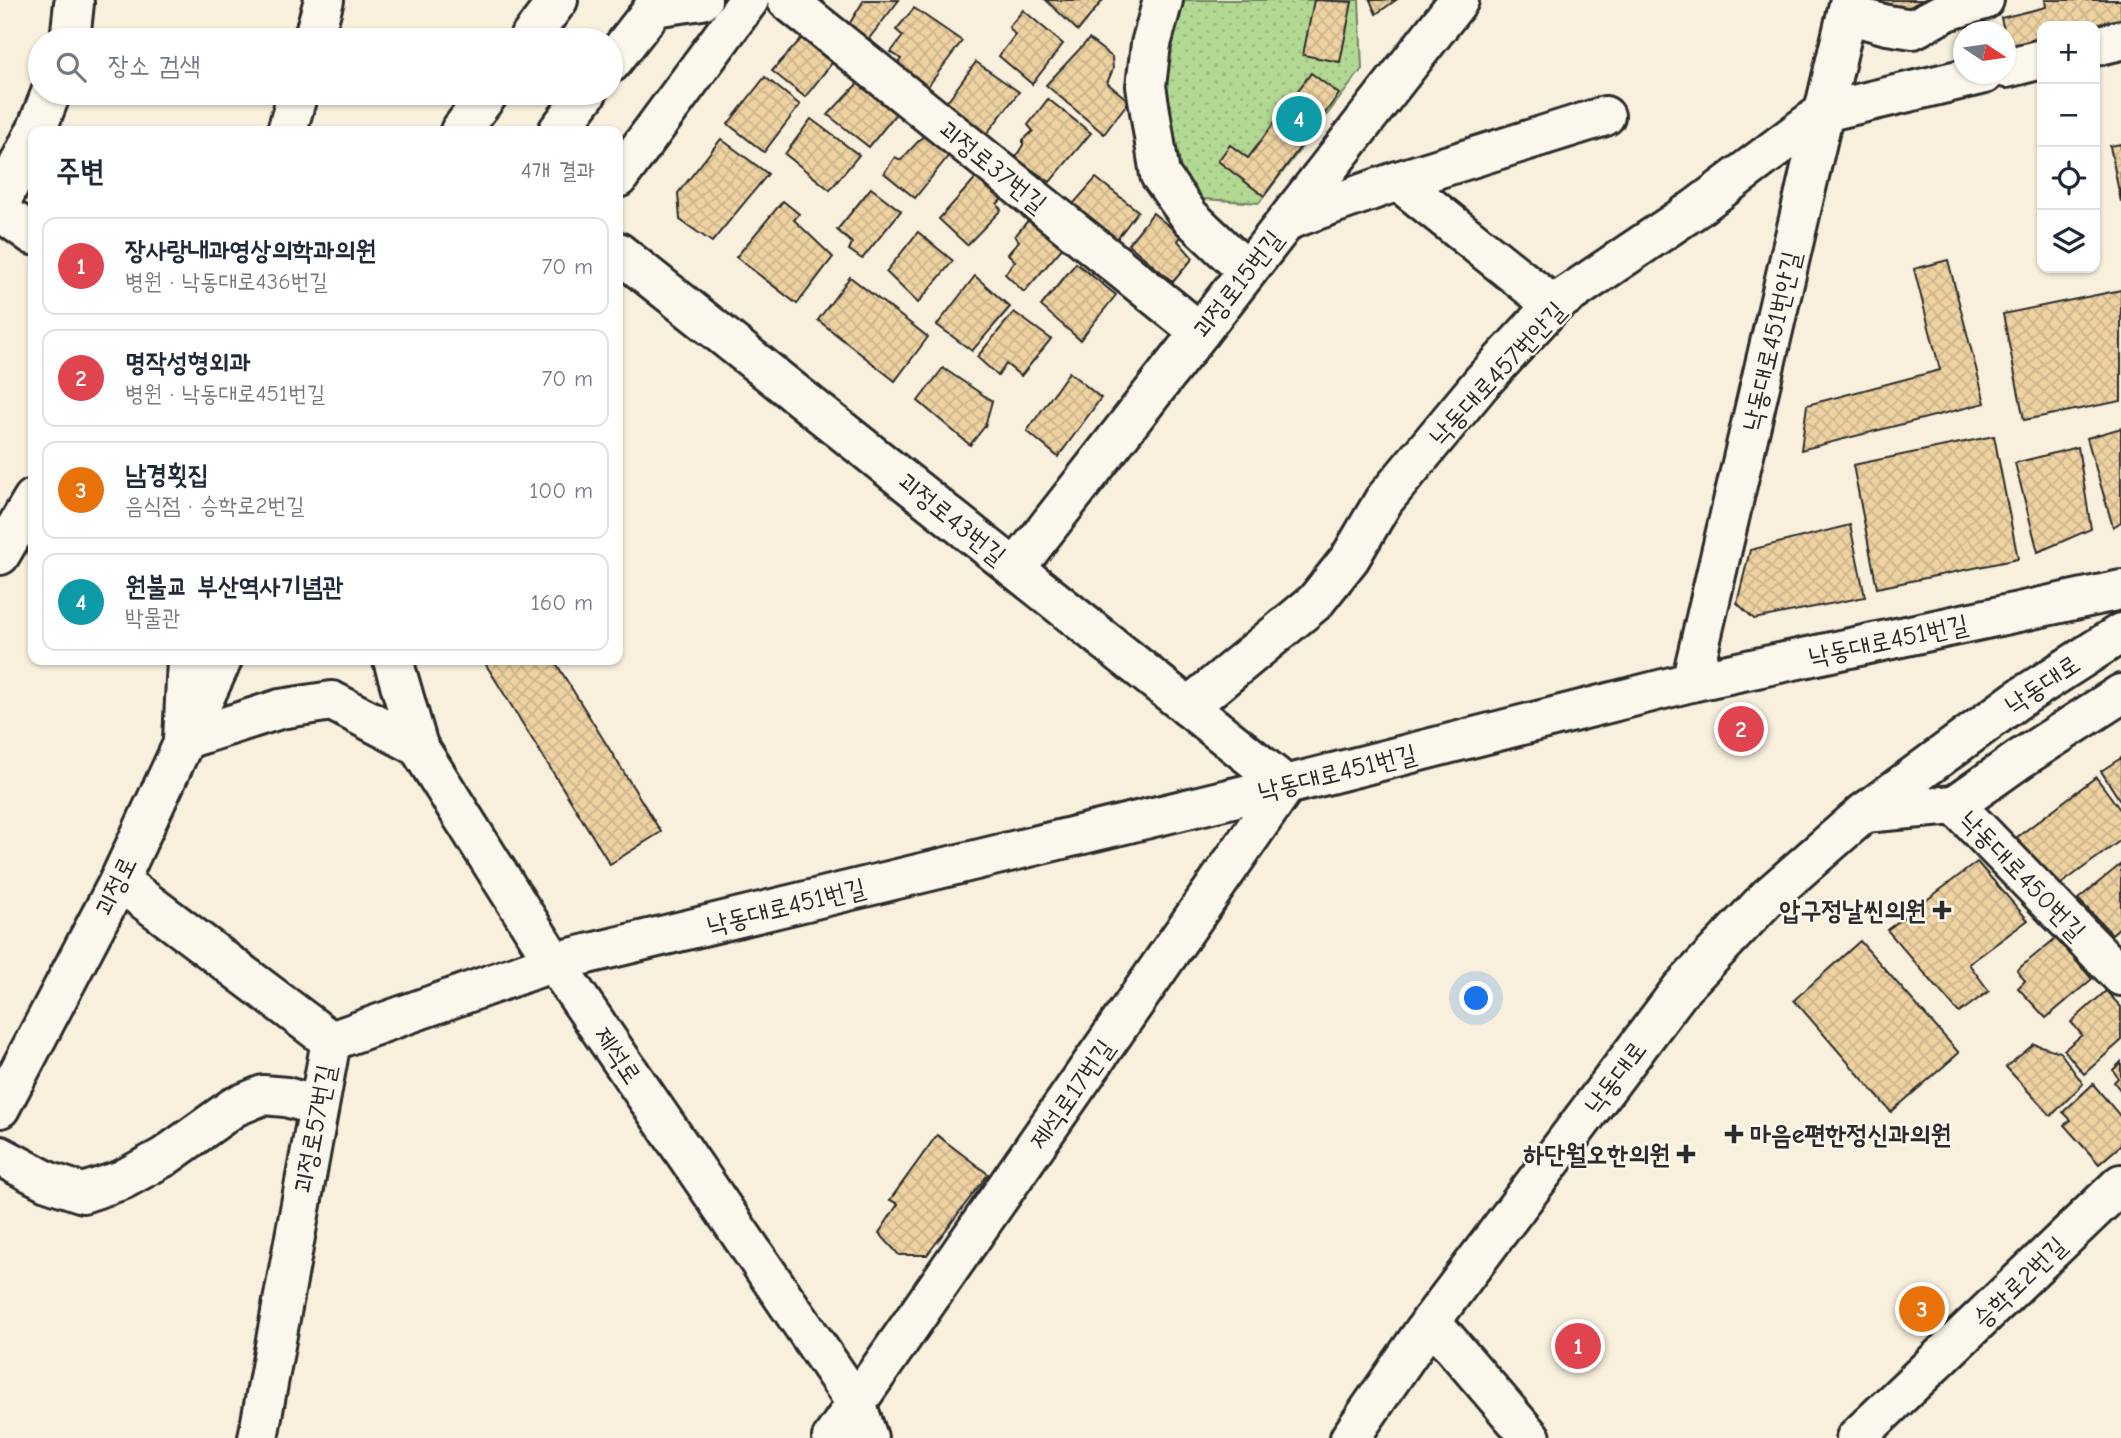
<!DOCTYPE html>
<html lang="ko">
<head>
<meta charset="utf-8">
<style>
  :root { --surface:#fff; --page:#f2f2f3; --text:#1f2937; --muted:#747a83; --line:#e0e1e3; --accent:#0f766e }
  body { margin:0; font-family:"Comic Neue","Poor Story",sans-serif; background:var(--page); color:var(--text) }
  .controls { position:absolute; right:21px; top:21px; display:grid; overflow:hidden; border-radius:14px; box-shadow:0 2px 5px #0004 }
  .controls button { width:63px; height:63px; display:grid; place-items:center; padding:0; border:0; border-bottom:2px solid var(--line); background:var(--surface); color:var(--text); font:35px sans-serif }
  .compass { position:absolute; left:1953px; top:21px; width:63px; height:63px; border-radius:50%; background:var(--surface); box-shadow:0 2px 5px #0004; rotate:103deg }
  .you { position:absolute; left:1477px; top:999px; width:24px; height:24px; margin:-18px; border:5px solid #fff; border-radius:50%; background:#1a73e8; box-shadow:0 0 0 10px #1a73e833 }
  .badge { display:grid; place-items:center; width:46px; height:46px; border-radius:50%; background:var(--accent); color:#fff; font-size:23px; font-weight:700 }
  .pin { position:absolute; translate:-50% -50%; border:4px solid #fff; box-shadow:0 2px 7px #0006 }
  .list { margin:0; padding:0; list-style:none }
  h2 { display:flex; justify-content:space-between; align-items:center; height:91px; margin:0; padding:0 28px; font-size:30px }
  h2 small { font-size:23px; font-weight:400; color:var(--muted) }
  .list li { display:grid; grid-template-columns:46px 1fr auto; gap:21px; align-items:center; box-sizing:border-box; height:98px; margin:0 14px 14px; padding:0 14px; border:2px solid var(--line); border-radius:14px }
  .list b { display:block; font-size:26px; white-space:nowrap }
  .list p { margin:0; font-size:23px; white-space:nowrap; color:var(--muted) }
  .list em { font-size:23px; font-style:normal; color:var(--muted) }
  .icon { flex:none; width:38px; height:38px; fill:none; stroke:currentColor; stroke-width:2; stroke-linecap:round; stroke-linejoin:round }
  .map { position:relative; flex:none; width:2121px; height:1438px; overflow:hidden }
  .search { position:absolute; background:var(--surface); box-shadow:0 2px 5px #0004; left:28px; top:28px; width:595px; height:77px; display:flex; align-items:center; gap:18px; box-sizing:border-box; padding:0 24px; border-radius:38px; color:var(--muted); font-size:26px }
  .panel { position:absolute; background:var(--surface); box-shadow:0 2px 5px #0004; left:28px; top:126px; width:595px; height:539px; border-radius:14px }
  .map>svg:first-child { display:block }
  .grass { fill:url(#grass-dots); stroke:#6e8260; stroke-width:2 }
  .building { fill:url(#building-cross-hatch); stroke:#2b2b2b; stroke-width:2 }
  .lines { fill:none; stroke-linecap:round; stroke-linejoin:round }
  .minor-casing { stroke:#2b2b2b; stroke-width:44 }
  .major-casing { stroke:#2b2b2b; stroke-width:44 }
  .minor { stroke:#fbf7ec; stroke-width:38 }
  .major { stroke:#fbf7ec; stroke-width:38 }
  .poi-dot { fill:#2b2b2b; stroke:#fbf7ec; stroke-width:2.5 }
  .labels { text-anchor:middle; stroke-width:5; stroke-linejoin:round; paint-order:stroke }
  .street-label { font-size:26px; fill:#2b2b2b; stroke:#fbf7ec }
  .poi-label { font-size:26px; font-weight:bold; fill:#2b2b2b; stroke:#fbf7ec; text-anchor:end }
</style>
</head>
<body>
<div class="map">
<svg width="2121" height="1438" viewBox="0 0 2121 1438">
  <defs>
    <pattern id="grass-dots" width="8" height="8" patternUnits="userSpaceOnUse" patternTransform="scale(1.75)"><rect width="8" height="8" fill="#b2d894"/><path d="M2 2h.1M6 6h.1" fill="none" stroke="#99ba80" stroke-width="1.8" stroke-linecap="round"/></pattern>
    <pattern id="building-cross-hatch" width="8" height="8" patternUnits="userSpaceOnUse" patternTransform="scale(1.75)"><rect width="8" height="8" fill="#eed2a2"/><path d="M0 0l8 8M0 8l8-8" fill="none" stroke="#ccb48c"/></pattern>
  </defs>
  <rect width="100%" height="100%" fill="#f8f0dd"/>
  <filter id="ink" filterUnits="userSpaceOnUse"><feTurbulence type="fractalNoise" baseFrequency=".0143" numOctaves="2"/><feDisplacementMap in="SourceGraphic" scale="14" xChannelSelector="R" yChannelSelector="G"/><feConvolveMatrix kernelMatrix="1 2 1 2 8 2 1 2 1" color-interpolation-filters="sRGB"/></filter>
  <g filter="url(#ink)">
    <path class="grass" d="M1174,0H1359L1362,69L1259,203L1190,198L1179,188L1159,55Z"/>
    <g class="building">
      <path d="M864,0H899L867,41L848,26Z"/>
      <path d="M1046,0H1103L1078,31Z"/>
      <path d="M1314,0L1352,2L1340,62L1303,55Z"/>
      <path d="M1370,0H1396L1376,14Z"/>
      <path d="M1875,0H1941L1909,9L1875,2Z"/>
      <path d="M2045,0H2121V27L2095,34V26H2042V47L2010,55L2001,18L2046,7Z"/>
      <path d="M914,8L962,41L926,89L894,68L901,59L891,52L903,36L896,30Z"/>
      <path d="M1023,10L1063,44L1032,84L999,56L1015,35L1009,27Z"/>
      <path d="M811,28L840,53L805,97L772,71Z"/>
      <path d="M1089,39L1112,57L1113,69L1107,83L1129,101L1104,134L1046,85Z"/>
      <path d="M976,62L1019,92L984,137L943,107Z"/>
      <path d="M1311,73L1339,94L1264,196L1218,161L1230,145L1248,158Z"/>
      <path d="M765,77L800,105L764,152L728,124Z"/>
      <path d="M859,82L899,110L869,147L828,115Z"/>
      <path d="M1048,99L1091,133L1050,182L1015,158L1023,145V140L1033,131L1028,125Z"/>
      <path d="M811,119L859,155L830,190L785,154Z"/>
      <path d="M924,135L949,155L915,198L884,173L895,157L901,160Z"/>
      <path d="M721,139L768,174L712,242L680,220L678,193Z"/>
      <path d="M2121,144V202L2110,146Z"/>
      <path d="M981,172L1007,194L997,204L1001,210L967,245L939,219Z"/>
      <path d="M1096,178L1138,211L1110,248L1065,213Z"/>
      <path d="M871,188L901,211L862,259L849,250L852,243L837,230Z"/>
      <path d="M783,201L799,214L794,220L833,257L797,304L736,257Z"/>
      <path d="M1153,213L1181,236L1178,241L1193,258L1173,282L1128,244Z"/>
      <path d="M1031,217L1065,245L1024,292L1005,274L1015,261L1008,254L1019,241L1015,236Z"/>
      <path d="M918,232L953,261L918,303L886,272Z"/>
      <path d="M1948,260L1985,403L1801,450L1807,405L1940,370L1914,269Z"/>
      <path d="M1076,263L1116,295L1080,340L1041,306Z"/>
      <path d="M975,276L1010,307L972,351L937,325Z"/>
      <path d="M850,277L928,337L895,381L818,320Z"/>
      <path d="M2121,290V401L2024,420L2003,314Z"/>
      <path d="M1014,312L1051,339L1021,376L1006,364L998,376L977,357Z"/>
      <path d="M943,368L992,401L985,426L970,445L918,401Z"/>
      <path d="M1069,372L1101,398L1058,457L1027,431Z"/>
      <path d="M2121,428V522L2113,527L2087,438Z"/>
      <path d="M1994,436L2018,559L1877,588L1853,465Z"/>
      <path d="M2078,447L2091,529L2038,552L2015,463Z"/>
      <path d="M1850,525L1865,597L1754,619L1737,603L1750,550Z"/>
      <path d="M483,660H554L661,832L610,864Z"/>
      <path d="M2121,758V802L2101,771Z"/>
      <path d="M2096,777L2121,811V840L2057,887L2016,838Z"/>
      <path d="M1977,862L2028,920L1969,964L1989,991L1959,1013L1887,930Z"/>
      <path d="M2121,864V926L2112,934L2078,899Z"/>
      <path d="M2056,938L2092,979L2046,1018L2018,988L2025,981L2017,970Z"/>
      <path d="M1860,941L1959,1053L1891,1112L1794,1000Z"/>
      <path d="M2106,991L2121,1007V1041L2084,1074L2064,1050L2082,1035L2071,1022Z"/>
      <path d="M2034,1044L2060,1052L2083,1084L2051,1116L2006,1067Z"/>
      <path d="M2121,1062V1091L2114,1082L2118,1078L2113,1070Z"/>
      <path d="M2093,1084L2121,1117V1145L2099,1164L2064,1125L2071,1120L2063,1112Z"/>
      <path d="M937,1135L988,1174L927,1255H899L879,1233L898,1204L890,1200Z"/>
    </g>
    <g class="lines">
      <g class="minor-casing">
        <g id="minor">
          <path d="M787,0L1200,332"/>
          <path d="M1163,0L1151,44L1146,86L1160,175L1190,217L1247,271"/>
          <path d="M654,7L702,0"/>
          <path d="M1847,14L1887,25L1913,29L1947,11L1984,0"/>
          <path d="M70,40L74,3"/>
          <path d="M313,40L324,0"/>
          <path d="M528,40L558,0"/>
          <path d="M2095,46L2121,40"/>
          <path d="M2006,68L2042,59"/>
          <path d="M36,131L51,93"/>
          <path d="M287,131L298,93"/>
          <path d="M460,131L489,93"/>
          <path d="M618,178L749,0"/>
          <path d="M1398,181L1553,305"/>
          <path d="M0,204L33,136"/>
          <path d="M0,211L33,235"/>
          <path d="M1288,220L1398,181L1605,116"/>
          <path d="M618,252L1286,785L832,1438"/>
          <path d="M0,555L33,499"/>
          <path d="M1015,569L1459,0"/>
          <path d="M1691,682L1850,0"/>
          <path d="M1188,707L1315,602L1350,558L1384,500L1482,382L1553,305L1695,209L1824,112L1984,74"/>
          <path d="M183,740L187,660"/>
          <path d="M1955,805L2121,976"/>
          <path d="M119,881L331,1041L258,1438"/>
          <path d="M331,1041L554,962L1286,785L1691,682L2121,590"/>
          <path d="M0,1156L47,1181L83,1193L122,1180L164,1157L234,1107L263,1095L286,1097L318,1106"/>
          <path d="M1431,1321L1531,1438"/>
          <path d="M1856,1438L2121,1184"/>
        </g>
      </g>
      <g class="major-casing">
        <g id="major">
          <path d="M611,63L660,0"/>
          <path d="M558,131L587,93"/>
          <path d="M393,660L418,746L554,962L856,1403L868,1438"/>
          <path d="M183,740L280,709L332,701L418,746"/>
          <path d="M1864,813L1955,805L2020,759L2121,694"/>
          <path d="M0,1108L119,881L222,660"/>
          <path d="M1350,1438L1431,1321L1681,989L1768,897L1864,813L2017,700L2121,633"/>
        </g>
      </g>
      <use href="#minor" class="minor"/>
      <use href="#major" class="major"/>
    </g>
  </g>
  <g class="poi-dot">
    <path d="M1938.5 899.5h7v7h7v7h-7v7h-7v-7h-7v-7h7z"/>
    <path d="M1730.5 1123.5h7v7h7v7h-7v7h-7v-7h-7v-7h7z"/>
    <path d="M1682.5 1143.5h7v7h7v7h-7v7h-7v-7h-7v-7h7z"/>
  </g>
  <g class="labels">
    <g class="street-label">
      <text transform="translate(993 166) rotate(39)" y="9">괴정로37번길</text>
      <text transform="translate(1237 284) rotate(-52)" y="9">괴정로15번길</text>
      <text transform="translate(1771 341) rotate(-77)" y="9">낙동대로451번안길</text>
      <text transform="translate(1497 373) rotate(-47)" y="9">낙동대로457번안길</text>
      <text transform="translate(952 518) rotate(39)" y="9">괴정로43번길</text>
      <text transform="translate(1888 640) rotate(-12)" y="9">낙동대로451번길</text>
      <text transform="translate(2042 684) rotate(-34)" y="9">낙동대로</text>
      <text transform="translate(1337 772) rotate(-14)" y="9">낙동대로451번길</text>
      <text transform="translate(2023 875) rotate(46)" y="9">낙동대로450번길</text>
      <text transform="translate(115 886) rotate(-64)" y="9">괴정로</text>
      <text transform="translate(786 906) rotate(-14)" y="9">낙동대로451번길</text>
      <text transform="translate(618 1055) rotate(56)" y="9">제석로</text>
      <text transform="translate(1615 1077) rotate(-53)" y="9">낙동대로</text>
      <text transform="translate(1071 1094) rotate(-55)" y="9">제석로17번길</text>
      <text transform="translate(314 1129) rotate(-79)" y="9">괴정로57번길</text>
      <text transform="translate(2019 1282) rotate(-44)" y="9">승학로2번길</text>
    </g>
    <g class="poi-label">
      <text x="1926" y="919">압구정날씬의원</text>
      <text x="1750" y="1143" text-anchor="start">마음e편한정신과의원</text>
      <text x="1670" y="1163">하단월오한의원</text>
    </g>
  </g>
</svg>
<div class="controls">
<button>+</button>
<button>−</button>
<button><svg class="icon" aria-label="locate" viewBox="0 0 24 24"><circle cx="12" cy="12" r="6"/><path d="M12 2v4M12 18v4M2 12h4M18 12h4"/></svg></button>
<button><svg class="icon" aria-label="layers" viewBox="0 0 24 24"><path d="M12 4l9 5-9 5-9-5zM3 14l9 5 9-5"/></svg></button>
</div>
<svg class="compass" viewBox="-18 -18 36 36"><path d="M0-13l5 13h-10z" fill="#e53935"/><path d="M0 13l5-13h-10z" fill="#747a83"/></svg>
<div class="you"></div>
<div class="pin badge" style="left:1578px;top:1346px;background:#e0444e">1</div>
<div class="pin badge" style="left:1741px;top:729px;background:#e0444e">2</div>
<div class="pin badge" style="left:1922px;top:1309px;background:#e8710a">3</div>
<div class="pin badge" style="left:1299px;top:119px;background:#0f9aa8">4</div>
<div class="search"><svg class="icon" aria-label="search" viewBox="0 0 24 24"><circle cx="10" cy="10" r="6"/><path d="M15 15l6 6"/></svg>장소 검색</div>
<section class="panel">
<h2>주변<small>4개 결과</small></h2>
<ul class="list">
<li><span class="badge" style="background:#e0444e">1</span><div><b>장사랑내과영상의학과의원</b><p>병원 · 낙동대로436번길</p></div><em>70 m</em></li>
<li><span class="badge" style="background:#e0444e">2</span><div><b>명작성형외과</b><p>병원 · 낙동대로451번길</p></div><em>70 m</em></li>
<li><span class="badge" style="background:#e8710a">3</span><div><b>남경횟집</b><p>음식점 · 승학로2번길</p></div><em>100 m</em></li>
<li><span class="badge" style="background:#0f9aa8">4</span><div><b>원불교 부산역사기념관</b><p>박물관</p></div><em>160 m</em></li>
</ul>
</section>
</div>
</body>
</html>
